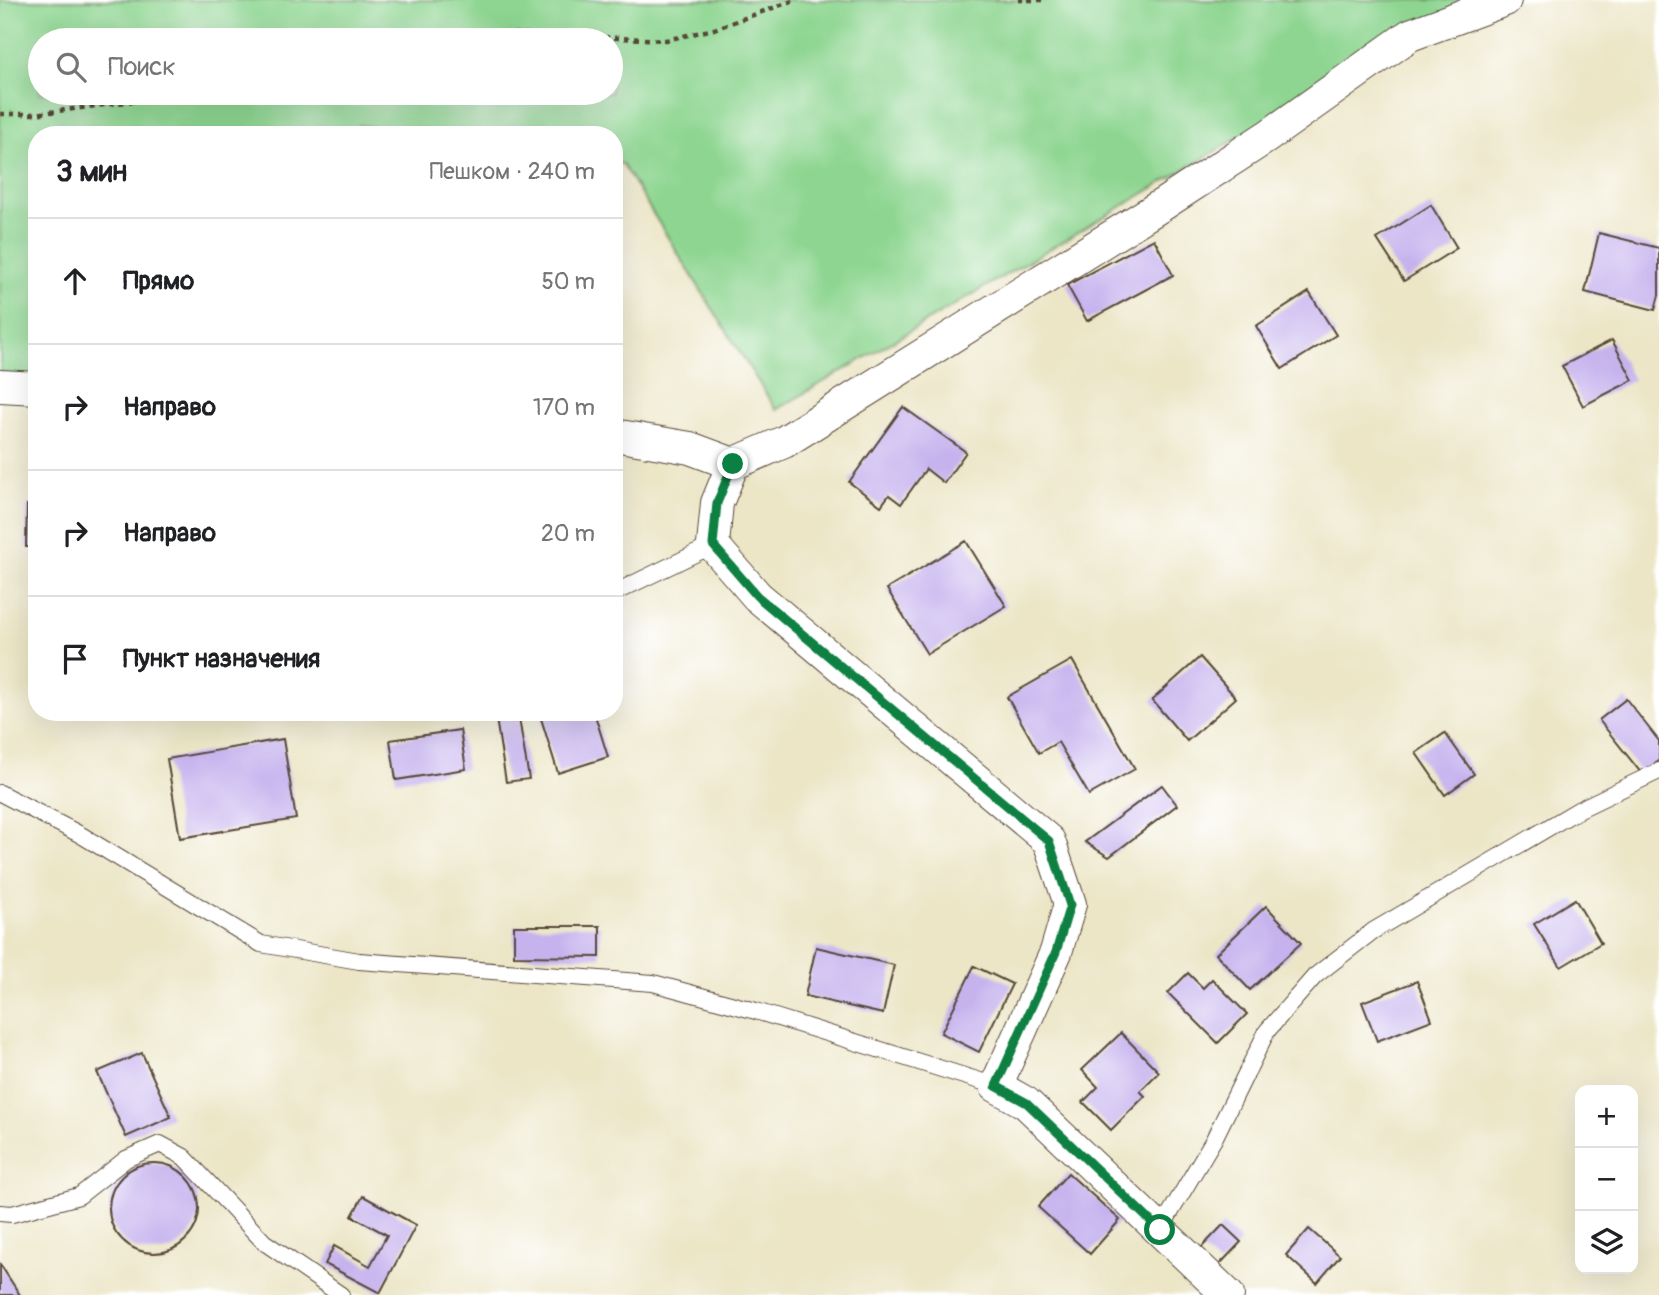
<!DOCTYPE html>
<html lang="ru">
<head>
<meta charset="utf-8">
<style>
  :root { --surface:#fff; --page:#f6f6f6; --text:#202124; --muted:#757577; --line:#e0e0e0 }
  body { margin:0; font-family:Pangolin,sans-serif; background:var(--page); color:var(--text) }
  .controls { position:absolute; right:21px; bottom:21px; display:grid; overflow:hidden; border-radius:14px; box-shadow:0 7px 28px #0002 }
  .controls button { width:63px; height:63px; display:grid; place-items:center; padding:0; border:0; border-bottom:2px solid var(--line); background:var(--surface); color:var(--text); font:35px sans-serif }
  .stop { position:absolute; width:21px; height:21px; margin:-16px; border:5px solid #0b8043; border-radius:50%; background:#fff }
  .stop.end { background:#0b8043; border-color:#fff; box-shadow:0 2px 7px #0008 }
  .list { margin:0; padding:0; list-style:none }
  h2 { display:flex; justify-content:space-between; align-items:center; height:91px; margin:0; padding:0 28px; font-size:30px }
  h2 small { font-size:23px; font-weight:400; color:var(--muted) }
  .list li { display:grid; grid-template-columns:46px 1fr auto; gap:21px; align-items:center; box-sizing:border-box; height:126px; padding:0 28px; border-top:2px solid var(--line) }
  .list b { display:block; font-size:26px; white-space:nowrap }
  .list em { font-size:23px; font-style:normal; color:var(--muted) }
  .icon { flex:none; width:38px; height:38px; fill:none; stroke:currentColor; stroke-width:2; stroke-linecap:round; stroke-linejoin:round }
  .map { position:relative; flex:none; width:1659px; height:1295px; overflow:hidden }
  .search { position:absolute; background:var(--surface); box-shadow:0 7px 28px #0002; left:28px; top:28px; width:595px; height:77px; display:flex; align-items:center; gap:18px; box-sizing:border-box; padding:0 24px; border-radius:38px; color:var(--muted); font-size:26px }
  .panel { position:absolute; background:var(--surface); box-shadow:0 7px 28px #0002; left:28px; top:126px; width:595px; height:595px; border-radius:28px }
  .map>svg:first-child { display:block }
  .green { fill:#8dd590; stroke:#648057; stroke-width:2; fill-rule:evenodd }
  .building { fill:#c6b3ee }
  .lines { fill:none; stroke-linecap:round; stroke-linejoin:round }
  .lane-casing { stroke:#564637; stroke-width:18 }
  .street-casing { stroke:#564637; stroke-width:34 }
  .path { stroke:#564637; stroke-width:4.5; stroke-dasharray:5 5; stroke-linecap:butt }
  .lane { stroke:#fff; stroke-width:16 }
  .street { stroke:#fff; stroke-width:32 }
  .route { stroke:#0b8043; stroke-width:9 }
</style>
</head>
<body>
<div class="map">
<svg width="1659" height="1295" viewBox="0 0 1659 1295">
  <rect width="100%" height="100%" fill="#fff"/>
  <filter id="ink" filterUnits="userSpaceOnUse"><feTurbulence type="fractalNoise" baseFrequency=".0143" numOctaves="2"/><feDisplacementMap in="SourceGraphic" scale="14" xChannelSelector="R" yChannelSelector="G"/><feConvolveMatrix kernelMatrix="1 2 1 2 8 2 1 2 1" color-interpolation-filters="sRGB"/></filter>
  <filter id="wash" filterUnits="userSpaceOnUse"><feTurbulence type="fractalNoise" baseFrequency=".00686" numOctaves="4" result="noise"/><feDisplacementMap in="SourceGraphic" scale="28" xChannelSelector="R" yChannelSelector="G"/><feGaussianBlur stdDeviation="1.57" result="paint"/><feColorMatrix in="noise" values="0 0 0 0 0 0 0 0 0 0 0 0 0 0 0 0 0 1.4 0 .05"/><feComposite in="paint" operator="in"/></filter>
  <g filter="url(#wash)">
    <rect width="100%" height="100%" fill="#ece6c7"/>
    <path class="green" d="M0,0H1472L776,410L622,164L614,163V135H425L359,125L356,135H37V377L0,373ZM40,40H611V93H40Z"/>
    <g id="blocks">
      <g class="building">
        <path d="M1431,205L1457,248L1404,281L1377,239Z"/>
        <path d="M1599,233L1659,248V295L1655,310L1585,292Z"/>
        <path d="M1154,239L1173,275L1087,321L1067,285Z"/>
        <path d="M1309,292L1336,335L1282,369L1256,326Z"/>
        <path d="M1612,340L1633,380L1583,406L1562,366Z"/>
        <path d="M903,407L966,452L944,483L926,469L901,504L889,495L881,506L849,482Z"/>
        <path d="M27,505H37V547H26Z"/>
        <path d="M966,541L1006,606L927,654L887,589Z"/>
        <path d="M1200,657L1236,698L1187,741L1152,700Z"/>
        <path d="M1072,660L1135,769L1089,795L1058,742L1039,753L1007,697Z"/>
        <path d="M1626,699L1659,741V760L1642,774L1599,720Z"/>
        <path d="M495,712H518L529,779L506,782Z"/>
        <path d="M539,712H594L608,757L558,773Z"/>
        <path d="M460,730L466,769L396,780L390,740Z"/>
        <path d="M1445,733L1474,774L1445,795L1416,753Z"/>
        <path d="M283,739L296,819L180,838L167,759Z"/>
        <path d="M1162,785L1177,805L1109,857L1085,842Z"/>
        <path d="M1575,899L1601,943L1561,967L1534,924Z"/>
        <path d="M1266,906L1301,943L1250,990L1216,954Z"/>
        <path d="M514,926H600V957L514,956Z"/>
        <path d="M816,947L894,965L883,1014L805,996Z"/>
        <path d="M974,966L1012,984L979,1052L941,1033Z"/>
        <path d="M1188,973L1203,988L1212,979L1247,1014L1218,1043L1168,993Z"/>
        <path d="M1417,981L1432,1020L1377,1041L1362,1002Z"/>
        <path d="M1121,1033L1159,1072L1140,1091L1145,1096L1111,1130L1083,1102L1098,1087L1082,1070Z"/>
        <path d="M142,1053L171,1117L126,1137L97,1072Z"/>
        <circle cx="154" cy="1208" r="45"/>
        <path d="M1068,1173L1120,1220L1090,1254L1038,1207Z"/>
        <path d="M363,1196L416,1225L380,1293L325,1264L334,1246L370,1266L387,1235L352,1216Z"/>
        <path d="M1223,1225L1241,1242L1219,1265L1201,1248Z"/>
        <path d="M1309,1229L1340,1256L1317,1283L1286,1255Z"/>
        <path d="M0,1264L20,1295H0Z"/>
      </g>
    </g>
  </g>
  <g filter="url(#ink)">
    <use href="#blocks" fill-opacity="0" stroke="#564637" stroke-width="2"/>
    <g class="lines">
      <g class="lane-casing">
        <g id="lane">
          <path d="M614,593L713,545"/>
          <path d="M0,793L81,835L261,944L359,961L653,983L756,1011L996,1086"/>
          <path d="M0,1213L12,1214L79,1196L126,1159L160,1144L184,1157L264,1242L341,1295"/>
          <path d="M1160,1230L1214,1139L1267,1031L1315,976L1373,931L1580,809L1659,771"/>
        </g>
      </g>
      <g class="street-casing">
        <g id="street">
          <path d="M0,386L37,388"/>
          <path d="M614,435L690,448L733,464"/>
          <path d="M1228,1295L1026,1103L996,1086L1056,952L1070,904L1049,841L757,596L713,545L717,503L733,464L784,442L1165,203L1268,136L1410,35L1505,0"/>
        </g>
      </g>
      <g class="path">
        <path d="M1018,0H1042"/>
        <path d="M445,40L482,32L666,40L714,29L795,0"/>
        <path d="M0,114H35L196,93"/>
      </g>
      <use href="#lane" class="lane"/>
      <use href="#street" class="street"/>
    </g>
  </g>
  <g class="lines" filter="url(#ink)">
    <path class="route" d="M733,464L717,503L713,545L757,596L1049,841L1070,905L1056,952L996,1086L1027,1103L1160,1230"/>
  </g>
</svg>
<div class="controls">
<button>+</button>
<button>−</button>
<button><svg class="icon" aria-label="layers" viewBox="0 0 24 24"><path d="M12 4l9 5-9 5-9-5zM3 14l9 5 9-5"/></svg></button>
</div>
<div class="stop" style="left:1160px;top:1230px"></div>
<div class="stop end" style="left:733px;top:464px"></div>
<div class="search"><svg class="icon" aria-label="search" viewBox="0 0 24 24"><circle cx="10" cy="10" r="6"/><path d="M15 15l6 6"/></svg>Поиск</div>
<section class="panel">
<h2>3 мин<small>Пешком · 240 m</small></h2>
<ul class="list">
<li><svg class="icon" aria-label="ahead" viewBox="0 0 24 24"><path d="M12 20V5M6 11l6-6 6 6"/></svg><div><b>Прямо</b></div><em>50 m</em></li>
<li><svg class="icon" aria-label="right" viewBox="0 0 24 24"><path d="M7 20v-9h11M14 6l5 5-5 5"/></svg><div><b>Направо</b></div><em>170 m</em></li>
<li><svg class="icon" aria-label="right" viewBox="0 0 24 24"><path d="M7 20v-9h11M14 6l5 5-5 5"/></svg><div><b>Направо</b></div><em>20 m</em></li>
<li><svg class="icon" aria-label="arrive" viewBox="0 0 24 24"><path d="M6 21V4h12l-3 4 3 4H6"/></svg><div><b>Пункт назначения</b></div></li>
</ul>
</section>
</div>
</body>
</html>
